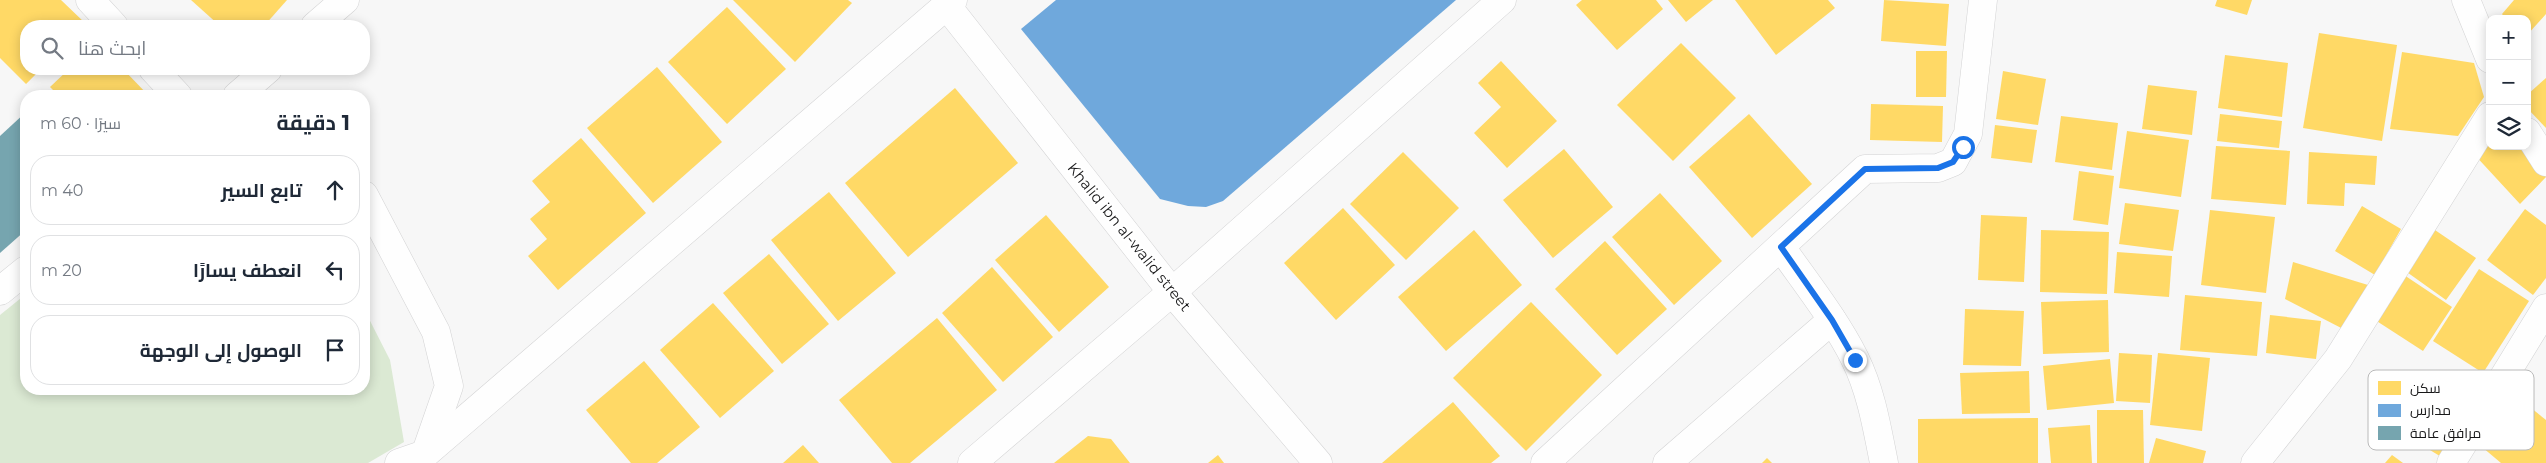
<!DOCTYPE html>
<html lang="ar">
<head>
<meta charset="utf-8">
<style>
  :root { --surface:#fff; --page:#f2f2f3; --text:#1f2937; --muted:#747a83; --line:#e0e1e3 }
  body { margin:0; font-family:Montserrat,Cairo,sans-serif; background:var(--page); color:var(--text); direction:rtl }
  .controls { position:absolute; right:15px; top:15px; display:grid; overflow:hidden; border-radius:10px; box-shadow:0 2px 12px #0003 }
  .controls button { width:45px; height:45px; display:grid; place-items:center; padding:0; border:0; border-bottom:1px solid var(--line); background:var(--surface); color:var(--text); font:25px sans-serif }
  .stop { position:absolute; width:15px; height:15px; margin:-11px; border:4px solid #1a73e8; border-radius:50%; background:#fff }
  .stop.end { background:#1a73e8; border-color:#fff; box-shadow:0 1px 5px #0008 }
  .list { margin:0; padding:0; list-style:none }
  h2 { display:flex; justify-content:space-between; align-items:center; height:65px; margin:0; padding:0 20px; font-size:21px }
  h2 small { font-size:16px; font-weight:400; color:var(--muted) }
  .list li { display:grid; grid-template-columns:32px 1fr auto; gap:15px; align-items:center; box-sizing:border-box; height:70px; margin:0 10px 10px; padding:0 10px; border:1px solid var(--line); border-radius:20px }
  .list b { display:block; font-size:19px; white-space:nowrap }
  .list em { font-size:16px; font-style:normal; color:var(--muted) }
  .icon { flex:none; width:28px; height:28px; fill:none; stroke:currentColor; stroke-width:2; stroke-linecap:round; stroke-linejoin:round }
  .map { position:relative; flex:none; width:2546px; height:463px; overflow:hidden; direction:ltr }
  .search { position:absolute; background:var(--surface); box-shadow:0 2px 12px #0003; left:20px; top:20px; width:350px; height:55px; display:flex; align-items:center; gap:12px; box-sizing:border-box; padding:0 18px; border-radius:20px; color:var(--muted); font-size:19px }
  .panel { position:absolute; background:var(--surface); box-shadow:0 2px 12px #0003; left:20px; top:90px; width:350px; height:305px; border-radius:20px; direction:rtl }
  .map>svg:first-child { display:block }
  .green { fill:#dbe9d3 }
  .homes { fill:#ffd966 }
  .schools { fill:#6fa8dc }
  .public { fill:#76a5af }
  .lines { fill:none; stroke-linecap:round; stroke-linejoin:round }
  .minor-casing { stroke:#d3d3d4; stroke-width:29 }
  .minor { stroke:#fefefe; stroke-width:28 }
  .route { stroke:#1a73e8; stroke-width:6 }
  .labels { text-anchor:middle; stroke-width:5; stroke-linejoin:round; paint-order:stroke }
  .street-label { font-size:15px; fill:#181819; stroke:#fff }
  .key { fill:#fff; stroke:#bababa; stroke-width:1 }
  .key-label { font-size:14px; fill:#181819 }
</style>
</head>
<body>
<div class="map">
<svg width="2546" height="463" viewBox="0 0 2546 463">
  <rect width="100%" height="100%" fill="#f7f7f7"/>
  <path class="green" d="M26,294V389H364V309L390,360L404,442L368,463H0V315Z"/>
  <g class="homes">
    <path d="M0,0H61L85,23L82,26H26V69H41L26,84L0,58Z"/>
    <path d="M191,0H287L264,26H220Z"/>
    <path d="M733,0H848L852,3L795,62Z"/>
    <path d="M1582,0H1656L1663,9L1617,50L1576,5Z"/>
    <path d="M1668,0H1713L1686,22Z"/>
    <path d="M1735,0H1828L1835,8L1776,55Z"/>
    <path d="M1884,0L1949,4L1946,46L1881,41Z"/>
    <path d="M2217,0H2252L2247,15L2215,6Z"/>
    <path d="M2514,0H2546V14L2527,35V19H2506L2502,14Z"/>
    <path d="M727,7L786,69L727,124L668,62Z"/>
    <path d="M2319,33L2397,45L2382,141L2303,128Z"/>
    <path d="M1681,43L1736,98L1673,161L1617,105Z"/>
    <path d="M1916,51H1947L1946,97H1916Z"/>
    <path d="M2402,52L2474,63L2484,97L2458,136L2390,129Z"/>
    <path d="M2225,55L2288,63L2282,117L2218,108Z"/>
    <path d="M1501,61L1557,121L1507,168L1474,133L1501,107L1478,83Z"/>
    <path d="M657,67L722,142L653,203L587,128Z"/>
    <path d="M69,69H123L149,96H59L50,87Z"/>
    <path d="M2003,71L2046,79L2038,125L1996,119Z"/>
    <path d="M2546,78V128L2527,108V95Z"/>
    <path d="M2148,85L2197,91L2192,135L2142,129Z"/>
    <path d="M955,88L1018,163L908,257L845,183Z"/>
    <path d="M1871,104L1943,106L1942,142L1870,140Z"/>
    <path d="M1749,114L1812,184L1752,238L1689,167Z"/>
    <path d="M2220,114L2282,121L2279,148L2217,141Z"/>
    <path d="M2061,116L2118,123L2112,170L2055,162Z"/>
    <path d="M1995,125L2037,130L2032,163L1991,158Z"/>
    <path d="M2127,131L2189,140L2181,197L2119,188Z"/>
    <path d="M2490,136V146H2518L2546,177L2520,204L2472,152Z"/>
    <path d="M581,138L646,213L558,290L528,256L547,239L530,219L550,202L532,181Z"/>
    <path d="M2216,146L2290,151L2286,205L2211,199Z"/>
    <path d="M1564,149L1613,207L1553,258L1503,200Z"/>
    <path d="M1403,152L1459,208L1406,260L1350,204Z"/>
    <path d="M2309,152L2377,156L2375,185L2345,183L2344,206L2307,204Z"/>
    <path d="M2079,171L2114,176L2108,225L2073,220Z"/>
    <path d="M829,192L896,273L838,321L771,240Z"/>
    <path d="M1660,193L1722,261L1674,305L1612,237Z"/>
    <path d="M2125,203L2179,210L2173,251L2119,244Z"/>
    <path d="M2362,206L2401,229L2375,275L2335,251Z"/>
    <path d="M1343,208L1395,265L1336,320L1284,263Z"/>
    <path d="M2525,209L2546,225V278L2533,295L2487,260Z"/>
    <path d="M2210,210L2275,217L2266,293L2201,285Z"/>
    <path d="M1046,215L1109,287L1059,332L995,260Z"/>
    <path d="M1981,215L2027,217L2024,282L1978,280Z"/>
    <path d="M2432,228L2476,258L2446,300L2404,270Z"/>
    <path d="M1474,230L1522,285L1446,351L1398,297Z"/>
    <path d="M2041,230L2109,232L2107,294L2040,292Z"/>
    <path d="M1605,241L1667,309L1617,355L1555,289Z"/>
    <path d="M2117,252L2172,256L2169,297L2114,293Z"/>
    <path d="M769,254L829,324L782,364L723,293Z"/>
    <path d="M2293,262L2368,285L2347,331L2285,299Z"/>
    <path d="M992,267L1053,337L1003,382L942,313Z"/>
    <path d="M2479,269L2529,301L2483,373L2433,341Z"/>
    <path d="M2401,273L2452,307L2423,351L2372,318Z"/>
    <path d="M2185,295L2262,302L2257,356L2180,350Z"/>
    <path d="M2108,300L2109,352L2043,354L2041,302Z"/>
    <path d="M1531,302L1602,375L1526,451L1453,378Z"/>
    <path d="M713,303L774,371L720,418L660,350Z"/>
    <path d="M1965,309L2024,311L2021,366L1963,365Z"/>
    <path d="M2270,315L2321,321L2316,359L2266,353Z"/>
    <path d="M937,318L997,390L910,463H892L839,400Z"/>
    <path d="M2119,353L2152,355L2150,403L2116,401Z"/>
    <path d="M2158,353L2210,358L2202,431L2150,425Z"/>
    <path d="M2110,359L2114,403L2047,410L2043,366Z"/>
    <path d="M644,361L700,427L657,463H631L586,410Z"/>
    <path d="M2029,371L2030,413L1962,414L1960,373Z"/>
    <path d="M2408,376L2470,413L2443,458L2381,420Z"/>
    <path d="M2520,399L2546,420V463H2501L2482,447Z"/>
    <path d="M1453,402L1500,456L1491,463H1382Z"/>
    <path d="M2097,410H2143L2144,463H2097Z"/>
    <path d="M2038,418V463H1918V419Z"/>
    <path d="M2090,425L2092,463H2051L2048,428Z"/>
    <path d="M1088,436L1111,439L1130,463H1054Z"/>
    <path d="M2156,438L2206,451L2203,463H2149Z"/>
    <path d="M803,445L819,463H783Z"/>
    <path d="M1218,455L1224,463H1208Z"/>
    <path d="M2392,455L2403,463H2385Z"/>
    <path d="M1767,458L1772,463H1762Z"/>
  </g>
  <path class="schools" d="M1056,0H1456L1223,201L1206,207L1188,206L1160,199L1021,29Z"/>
  <path class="public" d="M26,112V230L0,253V136Z"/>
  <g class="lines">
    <g class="minor-casing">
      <g id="minor">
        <path d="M90,0L114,26"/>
        <path d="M2466,0L2490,59"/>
        <path d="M947,6L1172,292L1318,463"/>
        <path d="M315,26L345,0"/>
        <path d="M153,69L178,96"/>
        <path d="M237,96L268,69"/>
        <path d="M2527,132L2546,162"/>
        <path d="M364,195L436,332L449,386L426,452"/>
        <path d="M1781,247C1806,283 1835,319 1855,359C1871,391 1877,428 1884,463"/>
        <path d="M0,291L26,270"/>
        <path d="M399,463L425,454L953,0"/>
        <path d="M972,463L1172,292L1502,0"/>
        <path d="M1545,463L1865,169L1938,168L1953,162L1968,134L1983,0"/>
        <path d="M1667,463L1832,320"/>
        <path d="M2255,463L2338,359L2490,116"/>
        <path d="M2451,463L2546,308"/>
      </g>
    </g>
    <use href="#minor" class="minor"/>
  </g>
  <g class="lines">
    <path class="route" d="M1855,360L1832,320L1781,247L1865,169L1938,168L1953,162L1963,147"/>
  </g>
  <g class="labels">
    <g class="street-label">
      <text transform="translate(1129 237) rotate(51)" y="5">Khalid ibn al-walid street</text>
    </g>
  </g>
  <rect x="2368" y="370" width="166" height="80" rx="8" class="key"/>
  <rect x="2378" y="381" width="23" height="14" fill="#ffd966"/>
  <rect x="2378" y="404" width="23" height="13" fill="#6fa8dc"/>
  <rect x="2378" y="426" width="23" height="14" fill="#76a5af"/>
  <g class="key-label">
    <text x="2410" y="393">سكن</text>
    <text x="2410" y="415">مدارس</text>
    <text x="2410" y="438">مرافق عامة</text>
  </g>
</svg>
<div class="controls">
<button>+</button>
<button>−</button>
<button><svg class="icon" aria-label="layers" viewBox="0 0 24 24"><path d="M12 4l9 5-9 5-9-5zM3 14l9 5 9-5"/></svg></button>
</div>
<div class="stop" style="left:1963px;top:147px"></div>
<div class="stop end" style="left:1855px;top:360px"></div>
<div class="search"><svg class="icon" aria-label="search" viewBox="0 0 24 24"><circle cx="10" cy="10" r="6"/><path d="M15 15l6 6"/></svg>ابحث هنا</div>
<section class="panel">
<h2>1 دقيقة<small>سيرًا · 60 m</small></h2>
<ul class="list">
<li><svg class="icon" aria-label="ahead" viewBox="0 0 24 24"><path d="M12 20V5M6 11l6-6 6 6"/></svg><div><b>تابع السير</b></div><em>40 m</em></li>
<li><svg class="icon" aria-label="left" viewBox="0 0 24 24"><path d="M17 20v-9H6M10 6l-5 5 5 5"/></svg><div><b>انعطف يسارًا</b></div><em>20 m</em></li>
<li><svg class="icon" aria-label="arrive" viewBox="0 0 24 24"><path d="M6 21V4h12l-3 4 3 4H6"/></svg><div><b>الوصول إلى الوجهة</b></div></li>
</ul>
</section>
</div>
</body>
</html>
